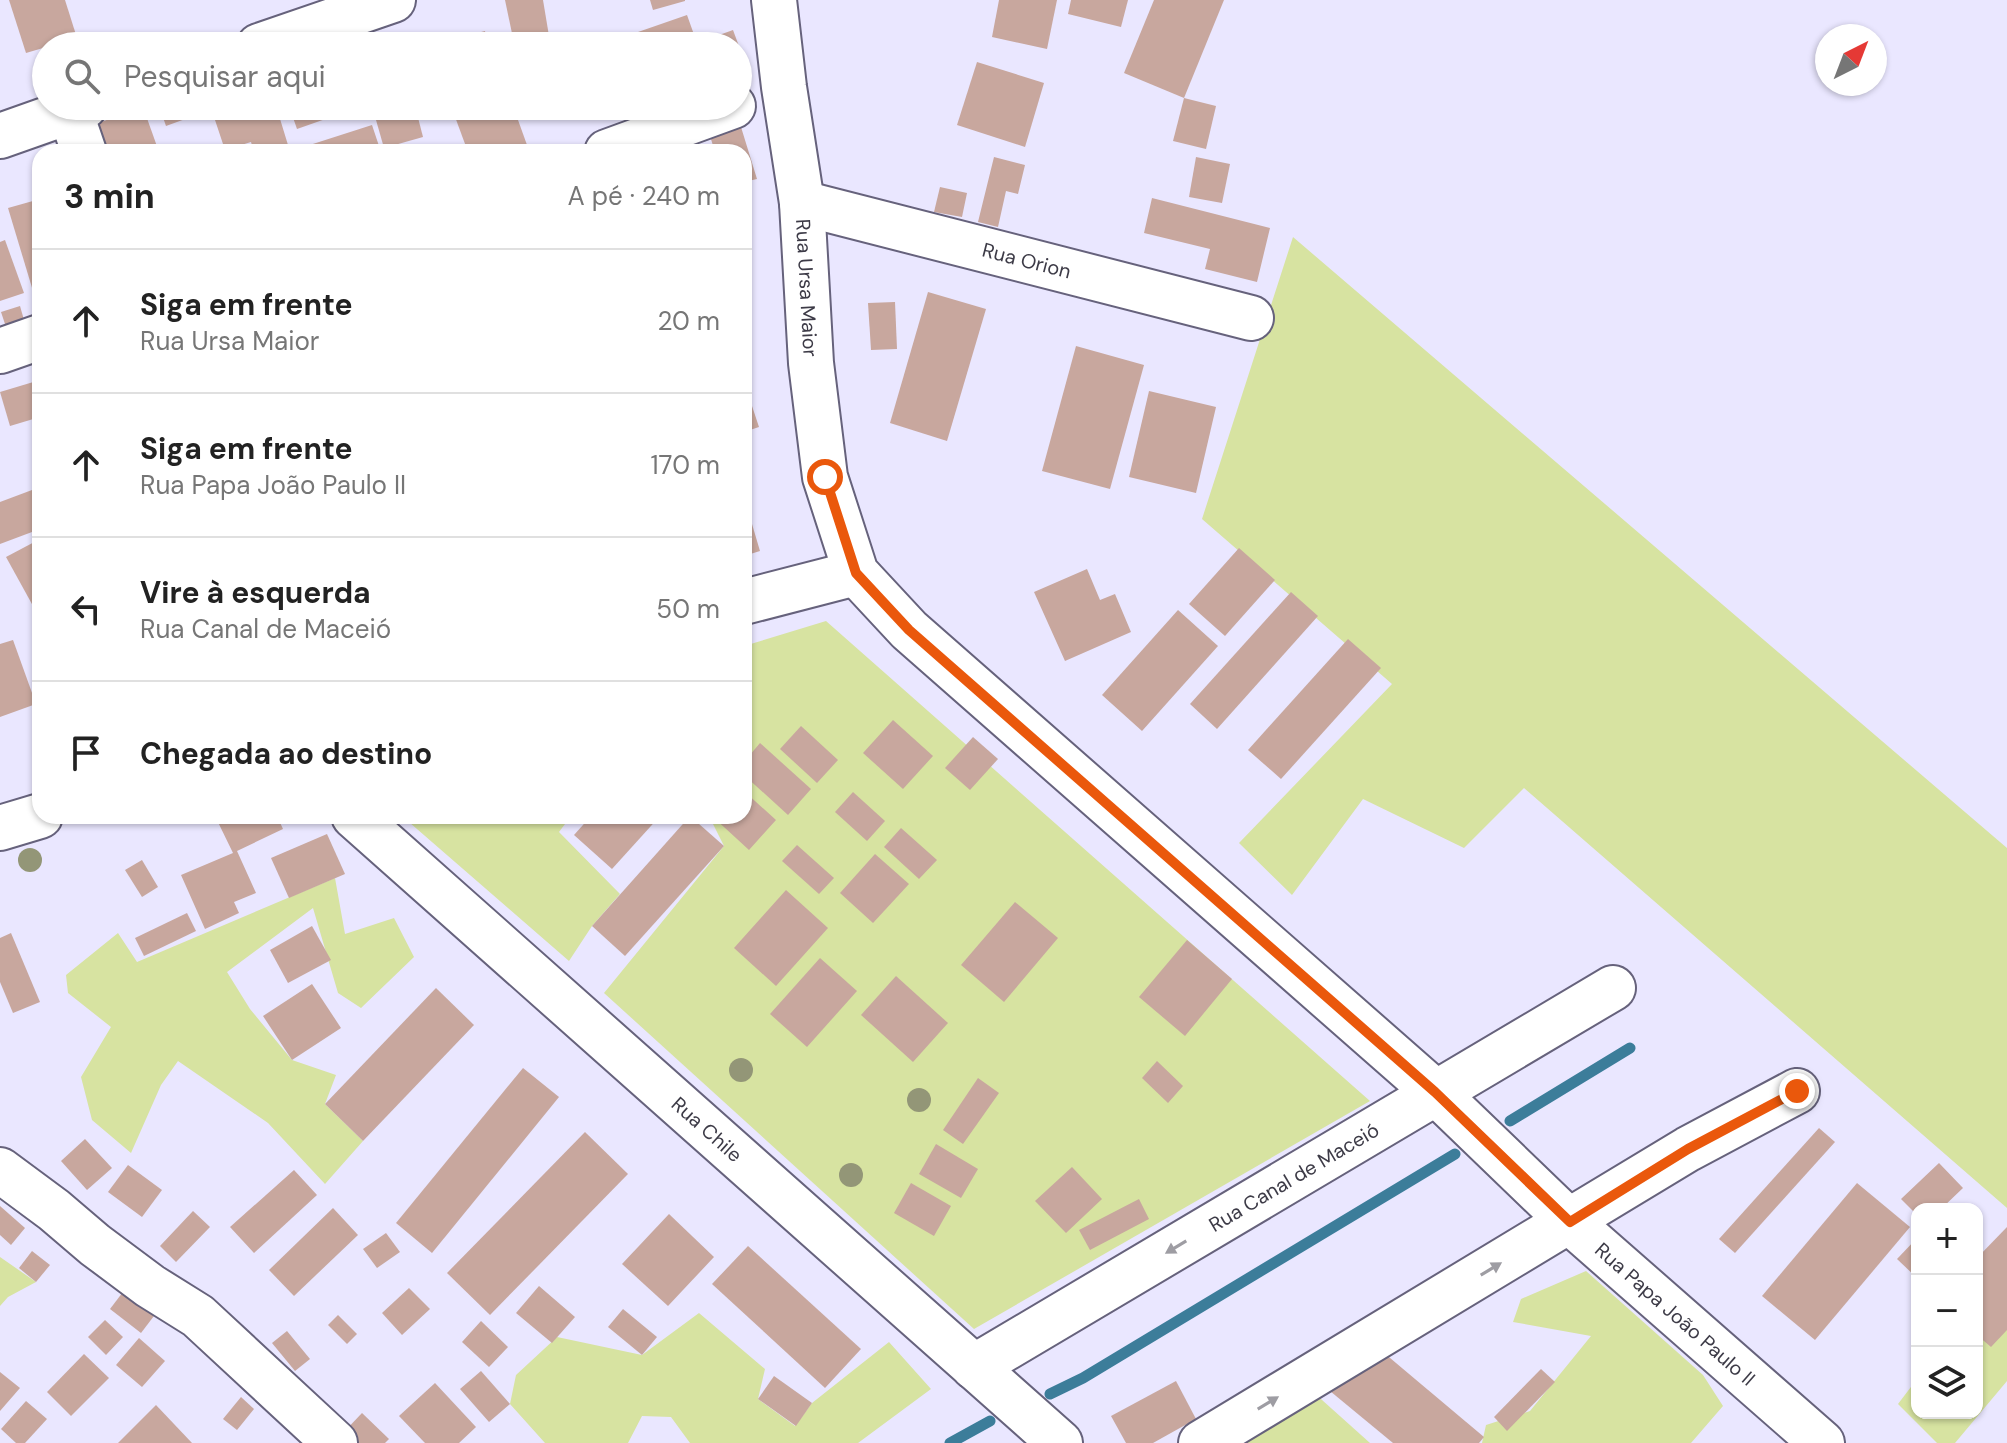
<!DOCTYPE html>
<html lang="pt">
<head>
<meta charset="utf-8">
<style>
  :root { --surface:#fff; --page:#f6f6f6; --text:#222; --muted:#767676; --line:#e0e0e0 }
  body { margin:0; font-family:"DM Sans",sans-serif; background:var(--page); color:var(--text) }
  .controls { position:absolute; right:24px; bottom:24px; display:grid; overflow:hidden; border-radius:16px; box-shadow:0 2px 6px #0004 }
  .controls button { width:72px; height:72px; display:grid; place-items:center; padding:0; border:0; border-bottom:2px solid var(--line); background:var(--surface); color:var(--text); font:40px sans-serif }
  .compass { position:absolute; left:1815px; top:24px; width:72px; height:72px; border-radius:50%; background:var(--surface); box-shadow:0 2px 6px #0004; rotate:42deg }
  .stop { position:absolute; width:24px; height:24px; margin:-18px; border:6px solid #ea580c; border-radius:50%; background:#fff }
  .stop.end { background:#ea580c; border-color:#fff; box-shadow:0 2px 8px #0008 }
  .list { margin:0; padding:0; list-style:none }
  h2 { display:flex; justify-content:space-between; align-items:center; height:104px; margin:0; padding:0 32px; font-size:34px }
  h2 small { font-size:26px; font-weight:400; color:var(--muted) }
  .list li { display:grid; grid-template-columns:52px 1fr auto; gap:24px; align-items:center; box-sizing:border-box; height:144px; padding:0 32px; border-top:2px solid var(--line) }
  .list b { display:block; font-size:30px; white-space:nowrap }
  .list p { margin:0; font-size:26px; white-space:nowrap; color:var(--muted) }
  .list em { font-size:26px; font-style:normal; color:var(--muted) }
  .icon { flex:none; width:44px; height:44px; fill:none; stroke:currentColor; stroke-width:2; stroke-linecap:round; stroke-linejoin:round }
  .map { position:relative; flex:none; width:2007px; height:1443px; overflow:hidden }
  .search { position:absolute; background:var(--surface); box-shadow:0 2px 6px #0004; left:32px; top:32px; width:720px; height:88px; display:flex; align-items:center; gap:20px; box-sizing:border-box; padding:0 28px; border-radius:44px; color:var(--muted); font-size:30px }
  .panel { position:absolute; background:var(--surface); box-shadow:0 2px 6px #0004; left:32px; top:144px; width:720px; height:680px; border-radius:24px }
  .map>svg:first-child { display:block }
  .green { fill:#d7e3a1 }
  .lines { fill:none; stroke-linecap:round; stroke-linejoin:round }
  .stream { stroke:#3c7d9a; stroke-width:11 }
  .building { fill:#c8a79e }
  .minor-casing { stroke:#66627c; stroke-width:48 }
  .minor { stroke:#fff; stroke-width:44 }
  .tree { fill:#939677 }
  .oneway { fill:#9e9da3 }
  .route { stroke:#ea580c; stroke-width:10 }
  .labels { text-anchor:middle; stroke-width:6; stroke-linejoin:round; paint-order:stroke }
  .street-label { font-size:20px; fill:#3d3b47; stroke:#fff }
</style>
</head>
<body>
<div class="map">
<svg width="2007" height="1443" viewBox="0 0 2007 1443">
  <rect width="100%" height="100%" fill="#eae7ff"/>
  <g class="green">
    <path d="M1293,237L2007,848V1208L1524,788L1464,848L1363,799L1292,895L1239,843L1392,684L1202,519Z"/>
    <path d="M826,621L1370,1101L974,1329L604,993L724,846L709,816H744V646Z"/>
    <path d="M402,816H571L559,832L620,894L592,926L569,961Z"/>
    <path d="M335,878L345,934L394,918L414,957L361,1008L338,993L313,908L227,972L250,1009L292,1060L336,1075L325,1104L363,1141L325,1184L268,1123L178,1061L161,1085L131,1153L92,1120L81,1077L111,1027L68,993L66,975L118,933L137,962Z"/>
    <path d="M0,1257L36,1282L8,1297L0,1306Z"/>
    <path d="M2007,1264V1381L1955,1443H1937L1898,1404L1917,1379V1413H1977V1302Z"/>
    <path d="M1586,1271L1703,1375L1723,1406L1691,1443H1482L1486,1425L1530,1411L1591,1336L1513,1322L1521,1299Z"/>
    <path d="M699,1313L765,1369L758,1399L795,1426L812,1403L889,1342L931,1389L858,1443H690L671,1417L642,1416L628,1443H545L510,1404L516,1375L557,1337L642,1355Z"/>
    <path d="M1312,1391L1370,1443H1227Z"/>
  </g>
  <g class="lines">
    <g class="stream">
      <path d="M1510,1121L1630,1048"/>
      <path d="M1050,1394L1083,1378L1455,1154"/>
      <path d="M950,1443L990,1421"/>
    </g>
  </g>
  <g class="building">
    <path d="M9,0H65L77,38L26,53Z"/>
    <path d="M505,0H543L549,36L514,43Z"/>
    <path d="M650,0H685V1L653,10Z"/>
    <path d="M999,0H1057L1047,49L992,37Z"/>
    <path d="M1071,0H1128L1121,27L1068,14Z"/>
    <path d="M1154,0H1224L1184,98L1124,73Z"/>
    <path d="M687,15L697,43L733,30L747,68L738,71V46H643L638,32Z"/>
    <path d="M485,31L488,46H447L446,41Z"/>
    <path d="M396,38L399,46H374V45Z"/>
    <path d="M977,62L1044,83L1025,147L957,125Z"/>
    <path d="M1184,98L1216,106L1206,149L1173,141Z"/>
    <path d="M159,106H195L199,114L166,126Z"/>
    <path d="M227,106H240L244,119L277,109L288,145L265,152H254L251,142L225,150L212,111Z"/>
    <path d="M289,106H331L334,116L297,129Z"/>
    <path d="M343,106H370V107L346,115Z"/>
    <path d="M372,106H415L423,137L384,148Z"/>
    <path d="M451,106H513L527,145L506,152H468Z"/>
    <path d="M143,107L159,152H95L87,127Z"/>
    <path d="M372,125L381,152H291V151Z"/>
    <path d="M741,127L757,179L744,182V152H715L710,136Z"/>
    <path d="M994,157L1025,165L1018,194L1006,191L998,227L978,222Z"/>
    <path d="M1196,157L1230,164L1222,203L1189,197Z"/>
    <path d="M940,187L967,193L962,217L934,212Z"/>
    <path d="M1152,198L1270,228L1257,282L1205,269L1210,249L1144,233Z"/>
    <path d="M40,199V310L39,311L8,208Z"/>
    <path d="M5,240L24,293L0,301V242Z"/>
    <path d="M928,292L986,309L947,441L890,423Z"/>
    <path d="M895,302L897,349L871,350L868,303Z"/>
    <path d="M20,306L28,334L10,339L1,312Z"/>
    <path d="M1076,346L1144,365L1110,489L1042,471Z"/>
    <path d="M40,380V417L10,426L0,392Z"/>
    <path d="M1149,391L1216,407L1196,493L1129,477Z"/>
    <path d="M749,397L759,427L744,432V399Z"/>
    <path d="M40,487V529L0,544V502Z"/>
    <path d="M744,497L760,551L744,556Z"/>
    <path d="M40,539V614L38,615L6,557Z"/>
    <path d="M1239,548L1275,580L1225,636L1189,604Z"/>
    <path d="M1087,569L1100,600L1115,594L1131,632L1065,661L1034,592Z"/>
    <path d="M1291,592L1318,616L1217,729L1190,704Z"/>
    <path d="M1178,610L1218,646L1142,731L1102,695Z"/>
    <path d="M1348,639L1381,668L1281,779L1248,750Z"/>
    <path d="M13,640L36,704L0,717V644Z"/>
    <path d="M893,720L933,756L903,789L863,753Z"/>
    <path d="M801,726L838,760L817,783L780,749Z"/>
    <path d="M973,737L998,759L970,790L945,768Z"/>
    <path d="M760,743L811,789L788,815L744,775V762Z"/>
    <path d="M744,791L776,820L749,850L712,816H744Z"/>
    <path d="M853,792L885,821L867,841L835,812Z"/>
    <path d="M215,816H277L283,829L237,851L256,893L234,902L239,913L205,929L181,875L233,853Z"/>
    <path d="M591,816H660L612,869L574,835Z"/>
    <path d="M690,816L724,846L625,956L592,926Z"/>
    <path d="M901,828L937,860L919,879L884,847Z"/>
    <path d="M327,834L345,874L289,898L271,858Z"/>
    <path d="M797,845L834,878L819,894L782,861Z"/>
    <path d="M875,854L909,884L873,923L840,893Z"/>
    <path d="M142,860L158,887L142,897L125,870Z"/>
    <path d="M786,890L828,928L776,986L734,948Z"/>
    <path d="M1015,902L1058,938L1004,1002L961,965Z"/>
    <path d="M187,913L196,931L144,956L135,938Z"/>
    <path d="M312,926L331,960L288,983L270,950Z"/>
    <path d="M11,933L40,1002L13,1013L0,982V938Z"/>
    <path d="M1187,940L1232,979L1185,1036L1139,997Z"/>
    <path d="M820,958L857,991L807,1047L770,1014Z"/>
    <path d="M896,976L948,1023L913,1062L861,1015Z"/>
    <path d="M312,984L341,1028L292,1060L263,1016Z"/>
    <path d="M436,988L474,1025L363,1141L325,1104Z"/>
    <path d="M1157,1061L1183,1086L1168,1103L1142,1078Z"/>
    <path d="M523,1068L559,1097L432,1253L396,1223Z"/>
    <path d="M978,1078L999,1093L963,1144L943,1130Z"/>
    <path d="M1819,1128L1835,1142L1735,1253L1719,1239Z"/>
    <path d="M585,1132L628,1174L490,1315L447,1273Z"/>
    <path d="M85,1139L112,1168L87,1190L61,1161Z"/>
    <path d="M936,1144L978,1169L961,1198L919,1174Z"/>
    <path d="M1939,1163L1963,1188L1941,1209H1917V1215L1901,1199Z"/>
    <path d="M128,1165L162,1190L142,1217L108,1192Z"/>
    <path d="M1072,1167L1102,1199L1066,1233L1035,1201Z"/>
    <path d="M294,1170L317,1195L254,1253L230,1227Z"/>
    <path d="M911,1183L951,1206L934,1236L894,1213Z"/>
    <path d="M1857,1183L1910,1227L1815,1340L1762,1296Z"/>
    <path d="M1139,1199L1149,1219L1090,1250L1079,1230Z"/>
    <path d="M0,1206L25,1228L11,1245L0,1235Z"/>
    <path d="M333,1208L358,1235L294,1296L269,1270Z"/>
    <path d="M193,1211L210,1227L176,1262L160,1246Z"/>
    <path d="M669,1214L714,1257L668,1306L622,1264Z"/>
    <path d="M2007,1227V1330L1991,1347L1977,1335V1258Z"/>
    <path d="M386,1233L400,1252L377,1268L363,1249Z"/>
    <path d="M1917,1238V1278L1897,1259Z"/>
    <path d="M748,1246L861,1349L825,1388L712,1284Z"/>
    <path d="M32,1251L50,1265L36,1282L19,1268Z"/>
    <path d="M539,1286L575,1317L552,1343L516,1313Z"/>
    <path d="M126,1288L157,1312L141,1333L110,1309Z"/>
    <path d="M409,1288L430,1309L402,1335L382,1313Z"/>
    <path d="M623,1309L657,1337L642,1355L608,1327Z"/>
    <path d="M338,1315L357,1334L347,1344L328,1325Z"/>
    <path d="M105,1320L123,1337L106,1355L88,1337Z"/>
    <path d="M481,1321L508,1347L489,1367L462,1342Z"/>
    <path d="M287,1331L310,1359L295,1371L272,1343Z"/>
    <path d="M139,1338L165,1361L142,1387L116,1365Z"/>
    <path d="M1371,1342L1484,1437L1479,1443H1393L1330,1391Z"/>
    <path d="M84,1354L109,1378L71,1416L47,1392Z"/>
    <path d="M1541,1369L1555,1382L1507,1431L1494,1417Z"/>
    <path d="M481,1371L510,1404L489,1422L460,1389Z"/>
    <path d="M0,1372L20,1388L0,1411Z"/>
    <path d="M774,1376L812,1403L796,1426L758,1399Z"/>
    <path d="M1176,1381L1196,1419L1153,1443H1126L1111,1416Z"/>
    <path d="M435,1383L476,1427L459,1443H425L399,1416Z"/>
    <path d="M241,1397L254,1409L237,1430L223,1419Z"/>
    <path d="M26,1401L47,1419L25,1443H16L1,1429Z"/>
    <path d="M156,1405L192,1443H118Z"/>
    <path d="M362,1413L389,1439L385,1443H353L343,1433Z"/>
  </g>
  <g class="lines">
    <g class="minor-casing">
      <g id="minor">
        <path id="s1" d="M774,0L784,87L802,203L811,363L825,477L856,573L909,630L1435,1092L1570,1222L1822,1443"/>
        <path d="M259,46L393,0"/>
        <path d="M70,111L84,152"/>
        <path d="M0,136L85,106"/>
        <path d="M607,152L733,106"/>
        <path id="s2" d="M802,203L1251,318"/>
        <path d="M0,351L40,337"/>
        <path d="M744,602L856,573"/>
        <path id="s3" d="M354,816L1060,1443"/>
        <path d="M0,828L40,816"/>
        <path d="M0,1170L54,1210L95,1245L150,1286L198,1316L335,1443"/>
        <path id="s4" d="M974,1367L1613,988"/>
        <path d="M1201,1443L1688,1149L1797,1091"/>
      </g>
    </g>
    <use href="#minor" class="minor"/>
  </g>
  <g class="tree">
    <circle cx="30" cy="860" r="12"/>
    <circle cx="741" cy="1070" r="12"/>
    <circle cx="919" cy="1100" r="12"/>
    <circle cx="851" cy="1175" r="12"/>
  </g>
  <defs><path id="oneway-solid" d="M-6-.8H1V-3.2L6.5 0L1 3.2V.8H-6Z" transform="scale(2)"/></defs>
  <g class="oneway">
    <use href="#oneway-solid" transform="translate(1176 1247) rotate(149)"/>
    <use href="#oneway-solid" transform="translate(1491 1269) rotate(-31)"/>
    <use href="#oneway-solid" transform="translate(1268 1403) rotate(-31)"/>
  </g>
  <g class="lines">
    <path class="route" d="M825,477L856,573L909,630L1435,1092L1570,1222L1688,1149L1797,1091"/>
  </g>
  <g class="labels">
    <g class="street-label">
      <text dy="7" stroke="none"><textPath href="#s2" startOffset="232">Rua Orion</textPath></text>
      <text dy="7" stroke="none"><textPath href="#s1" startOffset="290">Rua Ursa Maior</textPath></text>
      <text dy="7" stroke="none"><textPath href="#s3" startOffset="472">Rua Chile</textPath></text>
      <text dy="7" stroke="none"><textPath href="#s4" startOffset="372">Rua Canal de Maceió</textPath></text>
      <text dy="7" stroke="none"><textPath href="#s1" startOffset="1686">Rua Papa João Paulo II</textPath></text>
    </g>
  </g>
</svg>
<div class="controls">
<button>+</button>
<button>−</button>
<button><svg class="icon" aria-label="layers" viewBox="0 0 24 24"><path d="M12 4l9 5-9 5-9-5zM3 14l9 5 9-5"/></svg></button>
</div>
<svg class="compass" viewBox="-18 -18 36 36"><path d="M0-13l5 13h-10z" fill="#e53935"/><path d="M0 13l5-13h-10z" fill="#767676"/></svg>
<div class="stop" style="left:825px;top:477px"></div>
<div class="stop end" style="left:1797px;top:1091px"></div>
<div class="search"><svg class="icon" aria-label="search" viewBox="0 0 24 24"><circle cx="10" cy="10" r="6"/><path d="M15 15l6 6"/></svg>Pesquisar aqui</div>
<section class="panel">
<h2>3 min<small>A pé · 240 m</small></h2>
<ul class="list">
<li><svg class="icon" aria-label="ahead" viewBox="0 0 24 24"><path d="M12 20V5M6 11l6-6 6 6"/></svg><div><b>Siga em frente</b><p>Rua Ursa Maior</p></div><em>20 m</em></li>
<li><svg class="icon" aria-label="ahead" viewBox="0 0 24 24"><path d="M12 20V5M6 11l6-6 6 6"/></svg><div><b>Siga em frente</b><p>Rua Papa João Paulo II</p></div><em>170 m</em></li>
<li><svg class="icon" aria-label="left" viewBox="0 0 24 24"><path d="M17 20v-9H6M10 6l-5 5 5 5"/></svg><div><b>Vire à esquerda</b><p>Rua Canal de Maceió</p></div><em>50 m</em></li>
<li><svg class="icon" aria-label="arrive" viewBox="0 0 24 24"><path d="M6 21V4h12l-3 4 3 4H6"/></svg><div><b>Chegada ao destino</b></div></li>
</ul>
</section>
</div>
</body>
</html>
